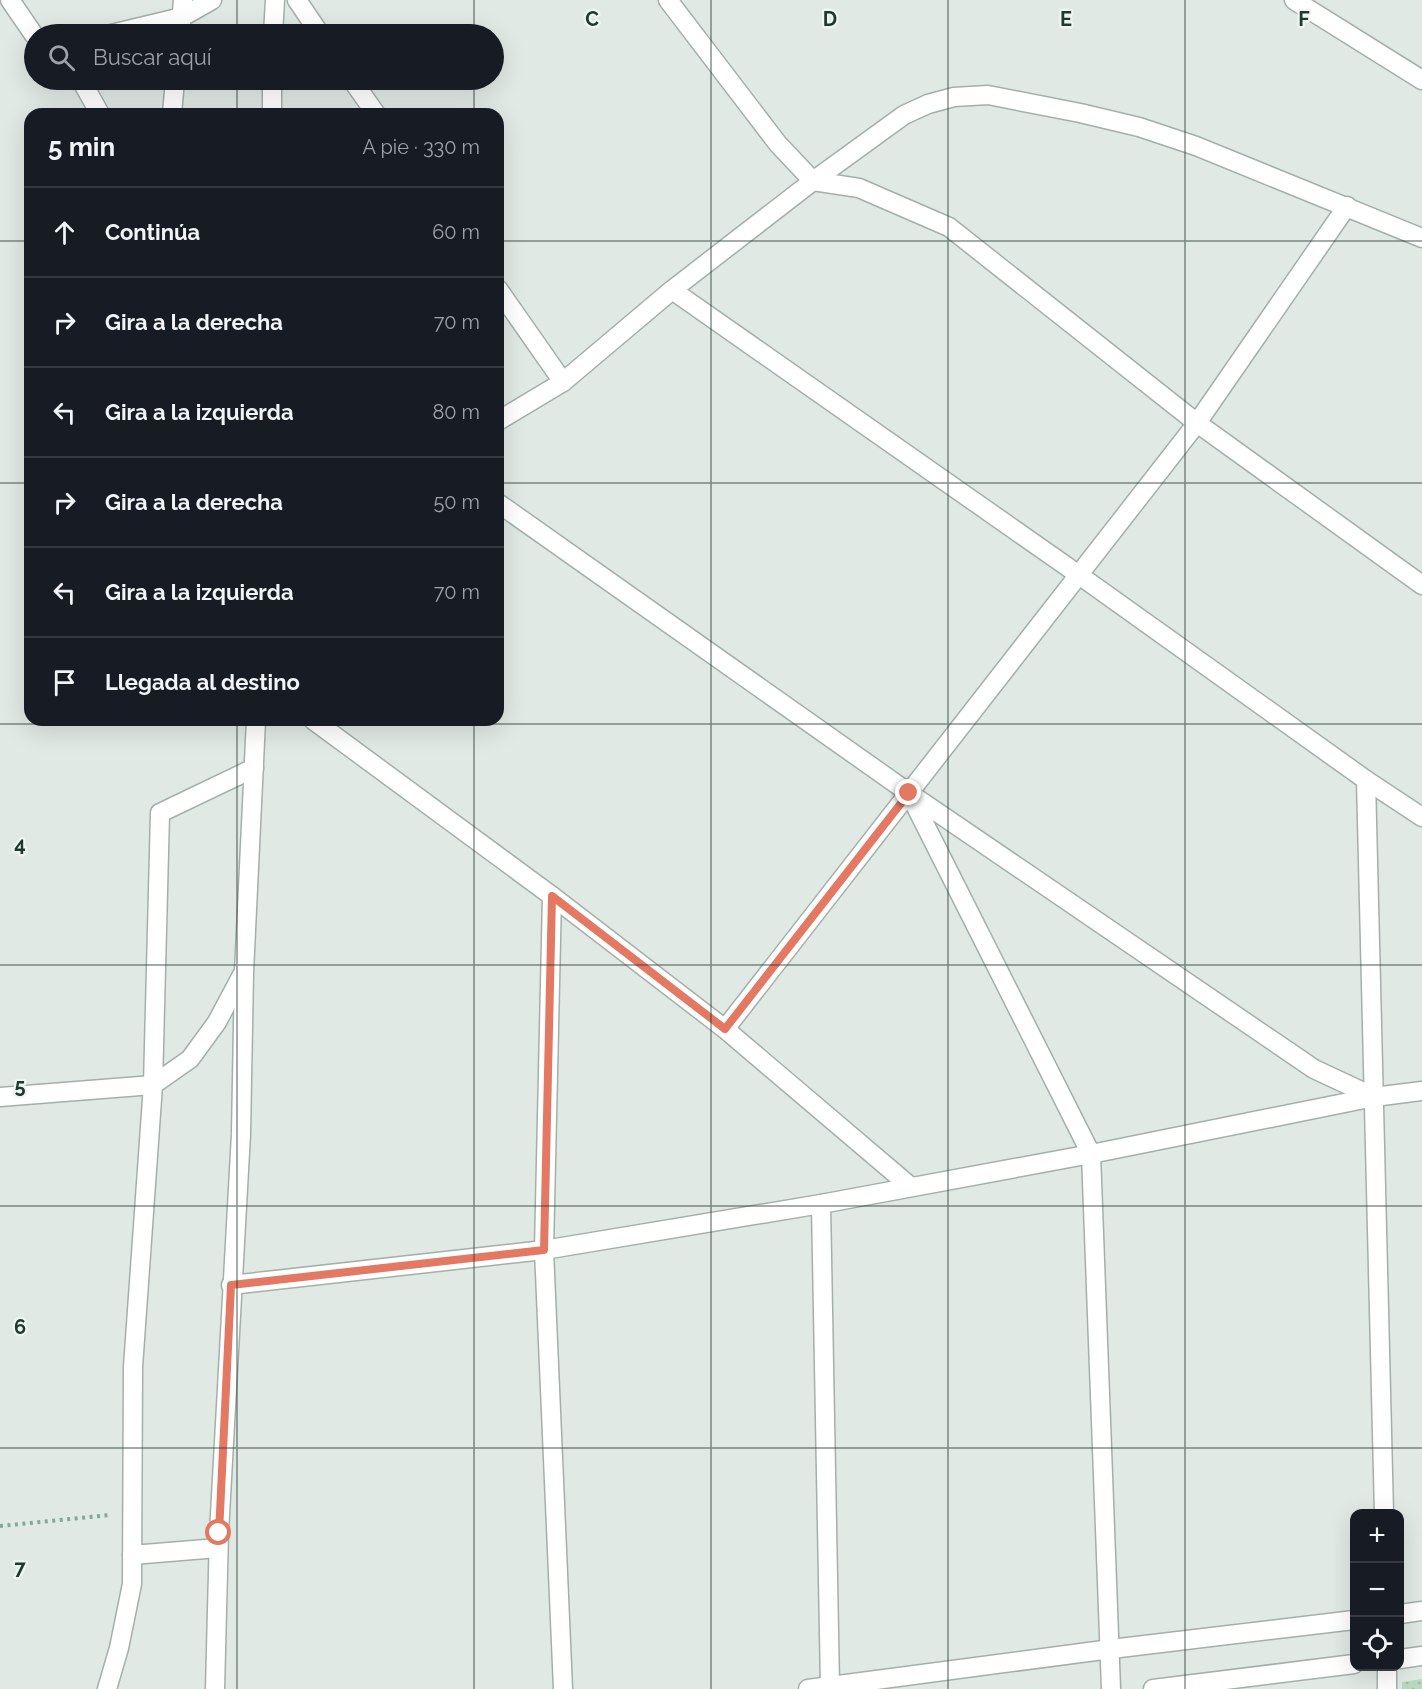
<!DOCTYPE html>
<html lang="es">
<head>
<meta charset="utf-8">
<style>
  :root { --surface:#171b24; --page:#20242c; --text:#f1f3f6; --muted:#9ea1a6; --line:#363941 }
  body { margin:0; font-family:Raleway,sans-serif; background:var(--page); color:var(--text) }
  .controls { position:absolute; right:18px; bottom:18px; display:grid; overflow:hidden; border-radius:12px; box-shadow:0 6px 24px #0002 }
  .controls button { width:54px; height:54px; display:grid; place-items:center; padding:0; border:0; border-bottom:2px solid var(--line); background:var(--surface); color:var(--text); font:30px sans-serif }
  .stop { position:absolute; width:18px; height:18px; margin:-14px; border:4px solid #e37863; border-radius:50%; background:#fff }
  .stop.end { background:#e37863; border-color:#fff; box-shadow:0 2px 6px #0008 }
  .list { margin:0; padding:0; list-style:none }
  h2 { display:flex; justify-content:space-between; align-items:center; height:78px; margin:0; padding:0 24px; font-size:26px }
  h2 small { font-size:20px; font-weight:400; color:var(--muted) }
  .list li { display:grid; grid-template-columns:39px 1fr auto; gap:18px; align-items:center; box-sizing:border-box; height:90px; padding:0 24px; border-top:2px solid var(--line) }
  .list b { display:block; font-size:22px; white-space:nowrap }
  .list em { font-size:20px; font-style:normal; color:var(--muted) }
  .icon { flex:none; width:33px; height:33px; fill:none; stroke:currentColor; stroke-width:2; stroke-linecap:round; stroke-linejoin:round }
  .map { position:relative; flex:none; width:1422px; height:1689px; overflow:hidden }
  .search { position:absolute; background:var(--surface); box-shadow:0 6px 24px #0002; left:24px; top:24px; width:480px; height:66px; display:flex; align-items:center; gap:15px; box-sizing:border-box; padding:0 21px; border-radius:33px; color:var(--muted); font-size:22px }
  .panel { position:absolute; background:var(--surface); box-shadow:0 6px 24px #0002; left:24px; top:108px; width:480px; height:618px; border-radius:18px }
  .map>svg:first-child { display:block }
  .park { fill:url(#park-dots) }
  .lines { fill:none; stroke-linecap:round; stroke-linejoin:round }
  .minor-casing { stroke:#a3b0aa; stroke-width:21 }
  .tertiary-casing { stroke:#a3b0aa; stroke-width:21 }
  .path { stroke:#83a99a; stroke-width:4; stroke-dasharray:3 4.5; stroke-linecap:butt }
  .minor { stroke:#fff; stroke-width:18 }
  .tertiary { stroke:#fff; stroke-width:18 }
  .route { stroke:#e37863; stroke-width:8 }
  .grid { fill:none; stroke:#223730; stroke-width:1.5; stroke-opacity:0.55 }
  .grid-label { font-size:20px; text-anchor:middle; font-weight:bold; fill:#223730; stroke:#eff6f2; stroke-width:4.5; stroke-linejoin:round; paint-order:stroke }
</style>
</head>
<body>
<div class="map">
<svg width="1422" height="1689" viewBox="0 0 1422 1689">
  <defs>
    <pattern id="park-dots" width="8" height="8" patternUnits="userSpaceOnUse" patternTransform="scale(1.5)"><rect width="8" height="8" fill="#bad8c0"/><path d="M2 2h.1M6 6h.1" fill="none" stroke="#a0baa5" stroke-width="1.8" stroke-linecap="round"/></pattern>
  </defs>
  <rect width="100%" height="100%" fill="#e0e9e4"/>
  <path class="park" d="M1422,1679V1689H1402V1682Z"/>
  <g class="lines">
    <g class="minor-casing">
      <g id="minor">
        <path d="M10,0L34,35"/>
        <path d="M297,0L320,34"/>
        <path d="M668,0L778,144L813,181L859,188L949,227L1197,423L1422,585"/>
        <path d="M1294,0L1422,80"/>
        <path d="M111,34L182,17L212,0"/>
        <path d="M180,34L183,0"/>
        <path d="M273,34L275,0"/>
        <path d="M81,80L100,114"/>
        <path d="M352,80L376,114"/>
        <path d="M172,114L175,80"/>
        <path d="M272,114V80"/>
        <path d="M498,289L563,382"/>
        <path d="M672,290L1079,575L1366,780L1422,817"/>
        <path d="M498,421L563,382L672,290L813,181L904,115L928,104L954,97L988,95L1080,113L1139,127L1196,146L1422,238"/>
        <path d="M498,503L909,793L1314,1069L1374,1097"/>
        <path d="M313,720L552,896L725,1029L911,1187"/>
        <path d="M1366,780L1384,1514"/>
        <path d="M910,795L1091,1154L1111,1689"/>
        <path d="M552,896L544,1250L563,1689"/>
        <path d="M725,1029L1197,423L1347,206"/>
        <path d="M0,1097L153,1085L190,1059L217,1022L242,975"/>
        <path d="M821,1204L830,1686"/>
        <path d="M231,1285L544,1250L821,1204L1091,1154L1374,1097L1422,1091"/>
        <path d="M132,1555L218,1548"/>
        <path d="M1387,1666V1689"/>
        <path d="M107,1689L119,1648L132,1584L133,1367L153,1085L160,813L254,768"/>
        <path d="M215,1689L219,1533L241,1134L244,972L256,720"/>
      </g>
    </g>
    <g class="tertiary-casing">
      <g id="tertiary">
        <path d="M1400,1614L1422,1611"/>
        <path d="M1400,1659L1422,1656"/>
        <path d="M808,1689L1111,1649L1354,1620"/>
        <path d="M1153,1689L1354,1664"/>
      </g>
    </g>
    <path class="path" d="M0,1526L110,1515"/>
    <use href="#minor" class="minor"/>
    <use href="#tertiary" class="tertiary"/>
  </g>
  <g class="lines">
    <path class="route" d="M219,1533L231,1285L544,1250L552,896L725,1029L909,793"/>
  </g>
  <path class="grid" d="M237,0V34M474,0V34M711,0V1689M948,0V1689M1185,0V1689M237,80V114M474,80V114M0,241H30M498,241H1422M0,483H30M498,483H1422M237,720V1689M474,720V1689M0,724H1422M0,965H1422M0,1206H1422M0,1448H1422"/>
  <g class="grid-label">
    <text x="592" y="26">C</text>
    <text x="830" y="26">D</text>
    <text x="1066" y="26">E</text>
    <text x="1304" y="26">F</text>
    <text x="20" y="851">4</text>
    <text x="20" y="1093">5</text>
    <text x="20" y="1334">6</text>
    <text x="20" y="1575">7</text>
  </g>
</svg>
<div class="controls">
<button>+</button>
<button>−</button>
<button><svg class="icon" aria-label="locate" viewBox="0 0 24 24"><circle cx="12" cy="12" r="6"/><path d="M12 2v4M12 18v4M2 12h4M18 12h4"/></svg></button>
</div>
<div class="stop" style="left:219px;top:1533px"></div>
<div class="stop end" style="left:909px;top:793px"></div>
<div class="search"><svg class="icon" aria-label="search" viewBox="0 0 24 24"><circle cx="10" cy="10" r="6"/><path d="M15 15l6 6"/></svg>Buscar aquí</div>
<section class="panel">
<h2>5 min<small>A pie · 330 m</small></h2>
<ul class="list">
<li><svg class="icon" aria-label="ahead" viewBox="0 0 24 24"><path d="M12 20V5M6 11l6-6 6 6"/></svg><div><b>Continúa</b></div><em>60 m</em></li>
<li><svg class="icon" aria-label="right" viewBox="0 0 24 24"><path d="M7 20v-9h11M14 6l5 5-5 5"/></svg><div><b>Gira a la derecha</b></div><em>70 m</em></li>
<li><svg class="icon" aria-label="left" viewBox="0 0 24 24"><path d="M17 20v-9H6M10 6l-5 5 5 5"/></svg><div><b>Gira a la izquierda</b></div><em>80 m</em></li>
<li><svg class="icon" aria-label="right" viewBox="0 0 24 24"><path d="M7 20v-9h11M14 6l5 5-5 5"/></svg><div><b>Gira a la derecha</b></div><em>50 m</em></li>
<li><svg class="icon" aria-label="left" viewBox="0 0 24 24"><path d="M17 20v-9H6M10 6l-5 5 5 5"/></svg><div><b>Gira a la izquierda</b></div><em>70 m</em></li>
<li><svg class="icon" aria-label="arrive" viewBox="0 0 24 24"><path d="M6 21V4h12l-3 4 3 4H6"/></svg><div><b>Llegada al destino</b></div></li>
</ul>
</section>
</div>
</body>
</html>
